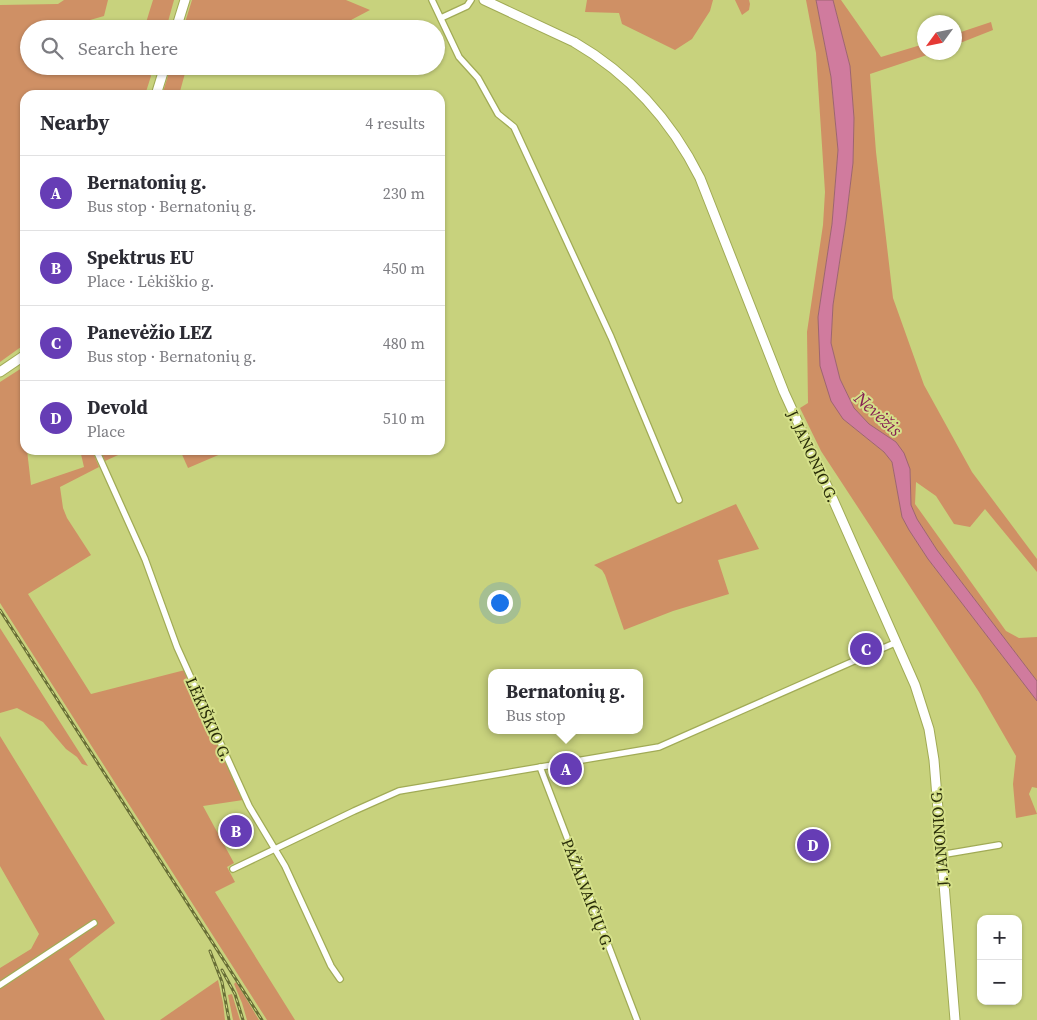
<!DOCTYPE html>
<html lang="en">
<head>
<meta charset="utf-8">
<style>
  :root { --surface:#fff; --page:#f2f2f3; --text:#2b2b33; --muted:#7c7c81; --line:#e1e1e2; --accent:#663db5 }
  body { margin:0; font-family:"Source Serif 4",serif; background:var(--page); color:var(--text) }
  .controls { position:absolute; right:15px; bottom:15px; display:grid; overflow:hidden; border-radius:10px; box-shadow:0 1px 4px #0004 }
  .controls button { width:45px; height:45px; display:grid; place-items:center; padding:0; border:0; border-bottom:1px solid var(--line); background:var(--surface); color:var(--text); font:25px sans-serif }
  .compass { position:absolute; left:917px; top:15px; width:45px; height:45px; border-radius:50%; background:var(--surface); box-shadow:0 1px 4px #0004; rotate:237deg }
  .you { position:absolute; left:499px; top:602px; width:18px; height:18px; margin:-12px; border:4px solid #fff; border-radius:50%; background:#1a73e8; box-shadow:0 0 0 8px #1a73e833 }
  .badge { display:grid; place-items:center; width:32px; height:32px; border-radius:50%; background:var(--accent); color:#fff; font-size:16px; font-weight:700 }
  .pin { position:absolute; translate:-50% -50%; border:2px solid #fff; box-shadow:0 1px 5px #0006 }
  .popup { position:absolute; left:488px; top:669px; width:155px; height:65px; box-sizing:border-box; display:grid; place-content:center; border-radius:10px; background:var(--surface); filter:drop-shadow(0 1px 4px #0005); font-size:16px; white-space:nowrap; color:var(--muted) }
  .popup b { font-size:19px; color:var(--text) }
  .popup::after { content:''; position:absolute; left:50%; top:100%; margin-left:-10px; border:10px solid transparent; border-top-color:var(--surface) }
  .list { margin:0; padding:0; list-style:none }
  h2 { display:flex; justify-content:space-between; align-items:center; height:65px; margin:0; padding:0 20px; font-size:21px }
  h2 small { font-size:16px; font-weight:400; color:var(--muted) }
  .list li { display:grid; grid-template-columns:32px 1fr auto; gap:15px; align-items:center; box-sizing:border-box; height:75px; padding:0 20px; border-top:1px solid var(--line) }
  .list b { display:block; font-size:19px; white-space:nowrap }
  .list p { margin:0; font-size:16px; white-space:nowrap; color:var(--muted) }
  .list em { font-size:16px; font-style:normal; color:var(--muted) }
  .icon { flex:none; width:28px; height:28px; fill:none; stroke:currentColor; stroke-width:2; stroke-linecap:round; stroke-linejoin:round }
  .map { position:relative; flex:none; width:1037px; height:1020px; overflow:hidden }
  .search { position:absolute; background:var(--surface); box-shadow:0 1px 4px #0004; left:20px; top:20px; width:425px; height:55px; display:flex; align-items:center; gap:12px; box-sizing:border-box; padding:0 18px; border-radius:28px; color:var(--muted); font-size:19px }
  .panel { position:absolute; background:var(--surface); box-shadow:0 1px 4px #0004; left:20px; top:90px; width:425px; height:365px; border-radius:15px }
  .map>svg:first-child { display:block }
  .green { fill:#cf9065 }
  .water { fill:#d07b9e; stroke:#9e6471 }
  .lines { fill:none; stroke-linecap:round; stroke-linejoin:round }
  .street-casing { stroke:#a1ab56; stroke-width:8 }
  .secondary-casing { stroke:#a1ab56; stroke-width:11 }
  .street { stroke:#fff; stroke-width:5.5 }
  .secondary { stroke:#fff; stroke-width:9 }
  .rail-casing { stroke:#686e36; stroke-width:3 }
  .rail { stroke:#d5e08a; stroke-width:1; stroke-dasharray:4; stroke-linecap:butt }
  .labels { text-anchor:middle; stroke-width:4; stroke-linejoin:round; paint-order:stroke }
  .street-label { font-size:16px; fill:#2a2e09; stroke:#d5e08a }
  .water-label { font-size:18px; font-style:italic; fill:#872254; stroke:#d5e08a }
</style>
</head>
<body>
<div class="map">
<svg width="1037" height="1020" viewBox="0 0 1037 1020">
  <rect width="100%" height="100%" fill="#c8d27d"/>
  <g class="green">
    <path d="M64,0H108L104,16L76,24L77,29H29V66H125L130,68L134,67L149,72L151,76L145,95H25V344L0,362V5L58,4Z"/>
    <path d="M153,0H174L166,29H144Z"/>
    <path d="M192,0H346L370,10L334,29H206L199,27L198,29H183Z"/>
    <path d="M587,0H713L710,11L692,39L675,50L622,24L619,13L585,12Z"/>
    <path d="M735,0H749L750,4L749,10L742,15Z"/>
    <path d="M806,0H816L831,77L838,150L832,224L818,317L843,419L884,452L892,462L902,517L909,530L928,559L1037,701V788L1032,787L1029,794L1037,814L1016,818L1013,784L1016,756L979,692L821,451L800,408L808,403L807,332L823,225L825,192L816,53Z"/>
    <path d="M833,0H841L881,57L924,44V52L933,53L870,74L876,152L893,298L924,385L972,472L1037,559V572L985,509L970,527L954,524L936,496L916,482L915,504L1006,631L1019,638L1037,637V681L937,550L917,519L911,505L910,469L896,442L869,424L854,408L840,379L831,343L833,305L846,220L853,163L854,118L850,66Z"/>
    <path d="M991,22L993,30L955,45V34Z"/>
    <path d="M171,66H187L179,95H162Z"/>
    <path d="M25,366V450H27L31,485L84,467L80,450H92L99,467L60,487L63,508L67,518L91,555L28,594L91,694L185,670L243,800L203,806L234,863L227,867L235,882L215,892L295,1020H267L0,603V382Z"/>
    <path d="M100,450H129L105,461Z"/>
    <path d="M180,450H230L188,468Z"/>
    <path d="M736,504L759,549L718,560L729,594L673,611L624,630L605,575L602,570L594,565Z"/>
    <path d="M0,628L88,766L82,764L77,757L66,749L43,722L17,708L0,713Z"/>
    <path d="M0,736L115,923L69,959L105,1020H0V968L31,949L39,934L0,866Z"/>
    <path d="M218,980L223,1003L225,1020H160Z"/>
    <path d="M236,982L259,1020H247L242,1003L234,984Z"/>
    <path d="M232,994L240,1020H233L228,995Z"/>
  </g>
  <path class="water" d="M816,0H833L850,66L854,118L853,163L846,220L833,305L831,343L840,379L854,408L869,424L896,442L904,453L910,469L911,505L917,519L937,550L1037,681V701L928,559L909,530L902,517L892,462L884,452L843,419L831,401L820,366L818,317L832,224L838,150L831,77Z"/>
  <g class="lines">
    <g class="street-casing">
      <g id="street">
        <path d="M432,0L459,57L478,78L498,114L514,127L611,337L679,500"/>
        <path d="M441,18L467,6L471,0"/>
        <path d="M96,450L145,559L177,647L249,806L285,866L331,966L340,979"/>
        <path d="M540,767L637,1020"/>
        <path d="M940,855L999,845"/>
        <path d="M233,869L354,811L399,791L659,747L897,642"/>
        <path d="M0,985L94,923"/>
      </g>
    </g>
    <g class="secondary-casing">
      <g id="secondary">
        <path d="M484,0L574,42C631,75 671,120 700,178L784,392L827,486L915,685L929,729L934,760L955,1020"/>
        <path d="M176,29L185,0"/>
        <path d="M156,95L165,66"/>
        <path d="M0,372L25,355"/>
      </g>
    </g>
    <use href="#street" class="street"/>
    <use href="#secondary" class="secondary"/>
    <g class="rail-casing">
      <g id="rail">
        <path d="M0,610L262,1020"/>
        <path d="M210,951L222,982L229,1020"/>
        <path d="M222,970L235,994L243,1020"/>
      </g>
    </g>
    <use href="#rail" class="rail"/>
  </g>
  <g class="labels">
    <g class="street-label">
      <text transform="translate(813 456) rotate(65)" y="6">J. JANONIO G.</text>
      <text transform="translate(209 719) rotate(66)" y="6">LĖKIŠKIO G.</text>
      <text transform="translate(939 837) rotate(-94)" y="6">J. JANONIO G.</text>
      <text transform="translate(588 894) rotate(69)" y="6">PAŽALVAIČIŲ G.</text>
    </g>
    <g class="water-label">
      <text transform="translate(878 414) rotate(42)" y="6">Nevėžis</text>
    </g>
  </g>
</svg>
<div class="controls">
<button>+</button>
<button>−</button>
</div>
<svg class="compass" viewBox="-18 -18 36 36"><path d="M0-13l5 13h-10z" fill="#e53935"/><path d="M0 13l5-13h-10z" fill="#7c7c81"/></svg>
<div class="you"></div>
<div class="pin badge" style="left:566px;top:769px">A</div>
<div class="popup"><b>Bernatonių g.</b>Bus stop</div>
<div class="pin badge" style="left:236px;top:831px">B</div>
<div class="pin badge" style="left:866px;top:649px">C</div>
<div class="pin badge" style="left:813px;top:845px">D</div>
<div class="search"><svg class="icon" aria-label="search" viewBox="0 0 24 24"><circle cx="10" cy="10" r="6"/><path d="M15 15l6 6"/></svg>Search here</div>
<section class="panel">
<h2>Nearby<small>4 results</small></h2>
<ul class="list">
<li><span class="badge">A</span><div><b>Bernatonių g.</b><p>Bus stop · Bernatonių g.</p></div><em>230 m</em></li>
<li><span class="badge">B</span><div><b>Spektrus EU</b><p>Place · Lėkiškio g.</p></div><em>450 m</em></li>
<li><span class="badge">C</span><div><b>Panevėžio LEZ</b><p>Bus stop · Bernatonių g.</p></div><em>480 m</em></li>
<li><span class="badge">D</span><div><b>Devold</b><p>Place</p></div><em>510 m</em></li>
</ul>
</section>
</div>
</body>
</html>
